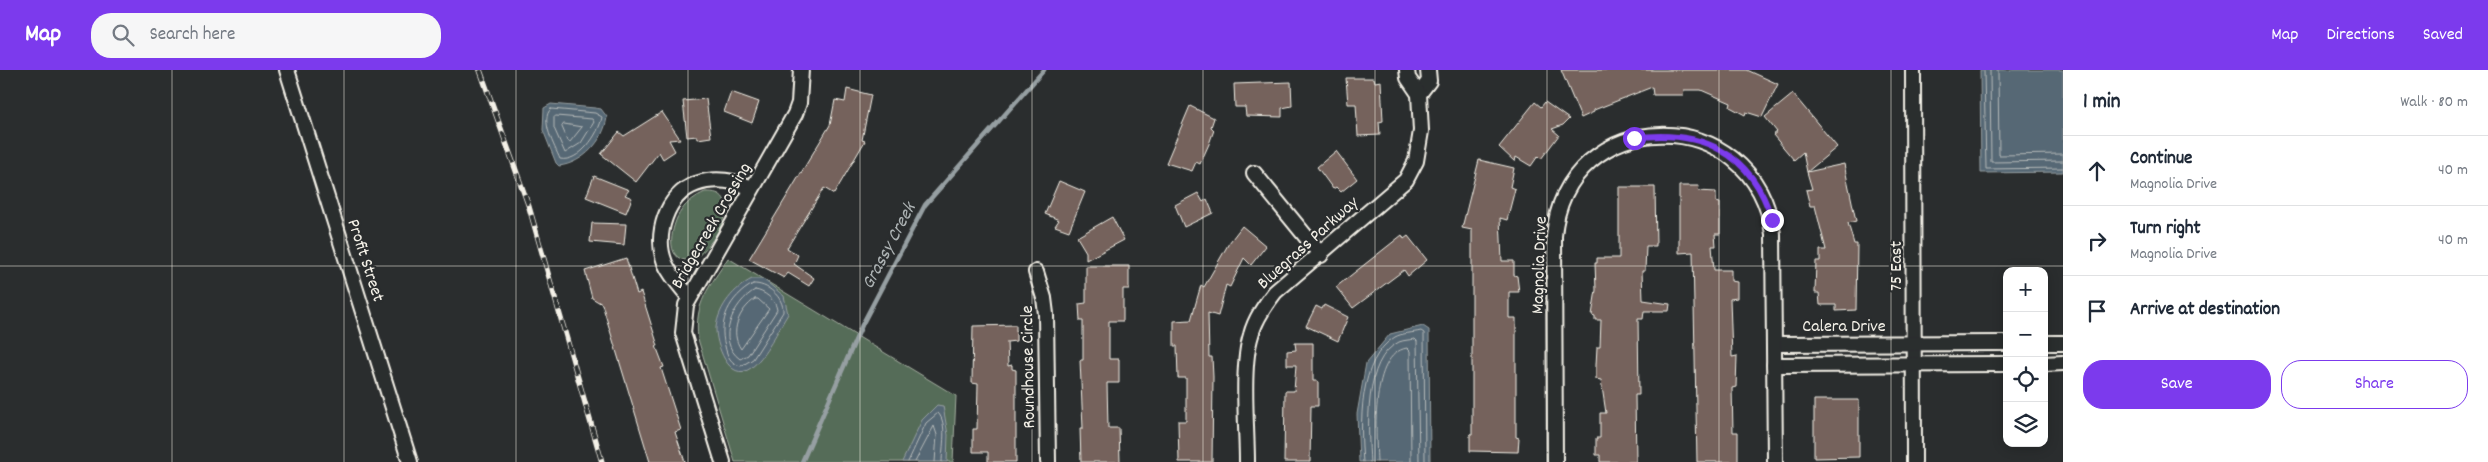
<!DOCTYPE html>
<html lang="en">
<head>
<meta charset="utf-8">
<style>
  :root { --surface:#fff; --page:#f6f6f7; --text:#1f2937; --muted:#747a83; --line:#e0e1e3; --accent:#7c3aed }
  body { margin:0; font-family:Dekko,sans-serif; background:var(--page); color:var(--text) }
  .controls { position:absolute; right:15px; bottom:15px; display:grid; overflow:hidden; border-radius:10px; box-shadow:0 2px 12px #0003 }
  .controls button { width:45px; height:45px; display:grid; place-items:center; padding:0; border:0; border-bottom:1px solid var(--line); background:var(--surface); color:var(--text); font:25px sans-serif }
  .stop { position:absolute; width:15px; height:15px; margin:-11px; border:4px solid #7c3aed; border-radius:50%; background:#fff }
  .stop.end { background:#7c3aed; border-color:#fff; box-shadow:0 1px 5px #0008 }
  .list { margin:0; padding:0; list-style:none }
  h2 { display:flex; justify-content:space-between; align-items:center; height:65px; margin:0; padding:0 20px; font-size:21px }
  h2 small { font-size:16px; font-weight:400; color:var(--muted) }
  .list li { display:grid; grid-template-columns:32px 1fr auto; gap:15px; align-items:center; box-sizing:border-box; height:70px; padding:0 20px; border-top:1px solid var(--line) }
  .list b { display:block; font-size:19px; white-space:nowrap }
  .list p { margin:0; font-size:16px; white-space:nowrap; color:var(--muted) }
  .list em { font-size:16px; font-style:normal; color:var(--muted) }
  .actions { display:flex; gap:10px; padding:15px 20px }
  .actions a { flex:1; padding:11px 0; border:1px solid var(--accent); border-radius:20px; text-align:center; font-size:18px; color:var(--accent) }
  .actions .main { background:var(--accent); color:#fff }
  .icon { flex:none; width:28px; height:28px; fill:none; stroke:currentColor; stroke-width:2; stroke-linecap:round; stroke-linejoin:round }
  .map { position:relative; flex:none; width:2063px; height:392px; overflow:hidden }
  header { display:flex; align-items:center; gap:30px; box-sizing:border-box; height:70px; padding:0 25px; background:var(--accent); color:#fff }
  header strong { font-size:24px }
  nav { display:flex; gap:28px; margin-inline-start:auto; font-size:18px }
  .search { width:350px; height:45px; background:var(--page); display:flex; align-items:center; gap:12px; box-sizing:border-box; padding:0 18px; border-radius:20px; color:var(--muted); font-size:19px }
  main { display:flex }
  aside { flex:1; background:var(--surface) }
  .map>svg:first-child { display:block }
  .green { fill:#556c58; stroke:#a4aea0 }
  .water { fill:#576874; stroke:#969fa2 }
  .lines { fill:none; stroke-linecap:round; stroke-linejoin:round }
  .shore { stroke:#b5baba; stroke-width:1 }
  .stream { stroke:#969fa2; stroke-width:4.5 }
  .building { fill:#74625c; stroke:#f4f1e8 }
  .minor-casing { stroke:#f4f1e8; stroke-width:18 }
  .minor { stroke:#2a2d2e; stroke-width:14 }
  .rail-casing { stroke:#f4f1e8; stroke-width:5.5 }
  .rail { stroke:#2a2d2e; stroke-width:4; stroke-dasharray:11; stroke-linecap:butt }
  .route { stroke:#7c3aed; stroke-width:6 }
  .grid { fill:none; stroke:#f4f1e8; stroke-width:1; stroke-opacity:0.55 }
  .labels { text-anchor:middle; stroke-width:4.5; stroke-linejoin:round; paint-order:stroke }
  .street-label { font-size:18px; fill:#f4f1e8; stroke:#2a2d2e }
  .water-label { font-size:19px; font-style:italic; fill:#adb3b4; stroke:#2a2d2e }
</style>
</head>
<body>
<header>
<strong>Map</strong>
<div class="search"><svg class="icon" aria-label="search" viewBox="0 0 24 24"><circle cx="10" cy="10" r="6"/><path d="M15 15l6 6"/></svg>Search here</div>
<nav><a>Map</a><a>Directions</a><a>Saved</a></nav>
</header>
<main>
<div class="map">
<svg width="2063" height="392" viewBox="0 0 2063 392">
  <rect width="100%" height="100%" fill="#2a2d2e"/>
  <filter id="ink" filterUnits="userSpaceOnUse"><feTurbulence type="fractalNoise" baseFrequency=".02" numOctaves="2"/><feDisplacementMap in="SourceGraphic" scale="10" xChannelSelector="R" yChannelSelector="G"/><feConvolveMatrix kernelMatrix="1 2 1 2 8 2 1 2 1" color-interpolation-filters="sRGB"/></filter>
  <g filter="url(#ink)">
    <g class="green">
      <path d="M705,122C752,119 707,188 690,190C662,192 672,153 681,141C687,132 696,126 705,122Z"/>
      <path d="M728,188L956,326L953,392H735L698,269C694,232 709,218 728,188Z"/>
    </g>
    <g class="water">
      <path d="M1980,0H2063V102L1981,103Z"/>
      <path d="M551,34L595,38L601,39L607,47C604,71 583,93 559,96L556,93L543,60L544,38Z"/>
      <path d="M752,209H763L784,226L788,244C779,258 765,288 751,298C729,314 715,273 716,257C719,236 734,218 752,209Z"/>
      <path d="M1423,256L1429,260L1430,392H1359L1357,344L1366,293L1390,264Z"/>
      <path d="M937,335L943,336L948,365L947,392H902L922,350Z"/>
    </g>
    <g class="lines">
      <g class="shore">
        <path d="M1984,0L1986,99L2063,98"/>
        <path d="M1990,0L1991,92L2063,91"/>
        <path d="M1998,0L1999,85L2063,84"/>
        <path d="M551,39L595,43L602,47C599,64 579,93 560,89C555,77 539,49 551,39Z"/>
        <path d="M556,46L592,49L594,52L581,73L565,83L554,58V48Z"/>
        <path d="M564,54L582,57L570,72L568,71L562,57Z"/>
        <path d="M753,214C767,213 784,227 783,242L753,289L741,296C731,294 727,286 725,276C718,251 729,227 753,214Z"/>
        <path d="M755,220C764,221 776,230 777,240L748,285L740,289C715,271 733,232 755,220Z"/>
        <path d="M755,229H758L769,239L741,279C729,262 739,240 755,229Z"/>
        <path d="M908,392L926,353L938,343C948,353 942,378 942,392"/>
        <path d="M915,392L934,356L937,365L935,392"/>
        <path d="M1363,392C1360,355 1358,289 1395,267C1402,263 1413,263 1421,261L1424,263L1425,392"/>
        <path d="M1370,392C1368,359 1363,289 1399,272C1404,270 1410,270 1415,269L1417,271L1419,392"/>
        <path d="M1377,392C1376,365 1370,284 1407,278L1410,281L1411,392"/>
      </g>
      <path class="stream" d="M802,392L862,255L925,135L1044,0"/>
    </g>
    <g class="building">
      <path d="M1561,0H1747L1778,14L1762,47L1746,42L1745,45L1730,37L1731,33L1701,20H1684L1683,25H1653L1652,17L1594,40V42L1581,48Z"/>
      <path d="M1346,8H1374L1375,12L1381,11L1383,51L1379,52L1380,65L1358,66L1356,34H1348Z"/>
      <path d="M1291,12L1292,36L1282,38V47L1246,46L1245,37H1235L1234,14Z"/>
      <path d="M847,19L871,25L862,70L865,71L834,124L824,118L787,178L798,185L794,194L814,208L809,216L788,203L784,208L749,189L830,55L835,30L845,32Z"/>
      <path d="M731,22L759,32L752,53L724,42Z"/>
      <path d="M1793,24L1837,77L1807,102L1803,82L1794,90L1773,65L1777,62L1765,47Z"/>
      <path d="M706,29L711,67L698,69L697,66L687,67L683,31Z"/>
      <path d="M1535,32L1541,37L1545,32L1569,49L1563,55L1552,59L1559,65L1541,89L1538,86L1531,96L1516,87L1515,92L1499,77Z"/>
      <path d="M1190,36L1214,48L1211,57L1214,60L1209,74L1200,94L1196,92L1192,101L1166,93Z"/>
      <path d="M662,42L680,69L669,70L675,81L663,89L659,82L636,112L601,84L619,62L624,66Z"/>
      <path d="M1336,81L1357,109L1341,122L1336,117L1333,119L1317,97Z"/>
      <path d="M1479,90L1514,98L1510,117L1515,119L1507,150L1500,148L1502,191H1514V205L1517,206L1519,222H1509V248H1516V367L1519,368L1518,382L1470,381V364H1472V160L1462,158Z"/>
      <path d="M1844,94L1856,151L1848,153L1854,174H1857L1856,240L1836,241V235H1820L1819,223H1815L1816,191H1820V180H1826L1815,136H1810L1806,120L1812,119L1807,102Z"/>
      <path d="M594,106L629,120L625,125L632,128L626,143L586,127Z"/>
      <path d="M1059,111L1085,122L1069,161L1055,156L1059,150L1045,144Z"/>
      <path d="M1679,116H1699L1698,121L1716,122V132L1720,133V164H1715L1716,176H1712L1714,200H1731V211L1737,212V228L1730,229L1732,287L1737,286L1736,317L1732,318L1733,362H1738V392H1697L1693,182L1679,183Z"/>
      <path d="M1619,117H1655L1656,176H1646L1645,201H1642L1643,230L1670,234L1669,241H1644L1643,249H1638L1639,325H1635L1636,392H1600V385H1596V368H1600V343H1606L1601,310L1596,309V295L1597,277H1600L1601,250H1595V246L1592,245L1596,220L1595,193H1597V188H1619Z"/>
      <path d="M1198,123L1203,132L1207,129L1213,143L1184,157L1175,135Z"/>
      <path d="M1112,147L1124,170L1086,190V182L1077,167Z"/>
      <path d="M592,153L626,154L624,175L590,172Z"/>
      <path d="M1242,156L1266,176L1251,195L1244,188L1230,217L1226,215L1218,246L1208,243L1209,287H1212L1213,307L1212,392H1179L1178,351H1186V308H1178L1177,276H1174V251L1191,250L1201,215L1204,217L1229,173Z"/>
      <path d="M1402,165L1404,169L1408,166L1427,190L1408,206L1404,200L1353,238L1336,217Z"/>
      <path d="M626,188L637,224L641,222L658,276H656L664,297L661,298L681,360L675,362L685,392H650L602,234L592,228L585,201Z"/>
      <path d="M1086,196H1129V219H1123V251H1109V289H1119V313H1107L1108,358H1119L1120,392H1081L1080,358H1083L1080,290H1083V251H1080L1079,234L1086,233Z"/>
      <path d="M1324,235L1348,247L1338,271L1306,256L1316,236L1322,239Z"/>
      <path d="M1016,255V271L1007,272L1008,296L1012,295V299L1016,300V392H988V382H973V359H977L978,314L972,313L973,256Z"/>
      <path d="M1295,273H1313V311H1318V336H1311L1310,392H1284L1285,321H1294L1296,295H1287V281L1296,280Z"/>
      <path d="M1814,330H1859V387L1814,388Z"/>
    </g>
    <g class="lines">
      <g class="minor-casing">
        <g id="minor">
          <path d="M287,0L410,392"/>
          <path d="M1913,0L1914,392"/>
          <path d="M1419,24L1429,11L1428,0"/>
          <path d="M1254,103L1321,185"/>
          <path d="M1036,202L1044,228L1046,244L1048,392"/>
          <path d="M689,227C681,217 670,205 665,193C654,165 666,125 696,114C715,107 735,111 752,118"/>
          <path d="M2044,273H2063"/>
          <path d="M1774,274L2007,273"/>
          <path d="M2044,294L2063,293"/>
          <path d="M1774,295L2007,294"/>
          <path d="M723,392L683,263L686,235L795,44L799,33L801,0"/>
          <path d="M1247,392C1247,358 1241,296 1251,265C1255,249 1265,235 1275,222L1406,110L1416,91L1421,61L1419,24L1408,8L1407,0"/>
          <path d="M1555,392L1554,166C1565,34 1755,29 1773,164L1775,392"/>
        </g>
      </g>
      <use href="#minor" class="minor"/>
      <g class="rail-casing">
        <path id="rail" d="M480,0L529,137L602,392"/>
      </g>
      <use href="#rail" class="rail"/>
    </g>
  </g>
  <g class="lines" filter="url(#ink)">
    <path class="route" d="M1634,68C1701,59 1752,82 1772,150"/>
  </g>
  <path class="grid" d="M172,0V392M344,0V392M516,0V392M688,0V392M860,0V392M1032,0V392M1203,0V392M1375,0V392M1547,0V392M1719,0V392M1891,0V392M0,196H2063"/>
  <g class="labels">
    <g class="street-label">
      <text transform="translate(710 155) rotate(-60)" y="6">Bridgecreek Crossing</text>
      <text transform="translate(1307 172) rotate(-42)" y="6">Bluegrass Parkway</text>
      <text transform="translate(367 190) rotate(72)" y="6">Profit Street</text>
      <text transform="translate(1538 195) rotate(-88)" y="6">Magnolia Drive</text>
      <text transform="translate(1895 196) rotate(-90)" y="6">75 East</text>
      <text x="1844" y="261">Calera Drive</text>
      <text transform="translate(1027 297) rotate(-91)" y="6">Roundhouse Circle</text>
    </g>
    <g class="water-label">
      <text transform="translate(887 175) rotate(-62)" y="7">Grassy Creek</text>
    </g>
  </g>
</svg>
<div class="controls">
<button>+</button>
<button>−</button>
<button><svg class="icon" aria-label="locate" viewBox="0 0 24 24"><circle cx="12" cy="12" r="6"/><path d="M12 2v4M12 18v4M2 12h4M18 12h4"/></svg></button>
<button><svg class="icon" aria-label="layers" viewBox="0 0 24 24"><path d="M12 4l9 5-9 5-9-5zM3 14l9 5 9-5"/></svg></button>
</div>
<div class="stop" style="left:1634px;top:68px"></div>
<div class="stop end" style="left:1772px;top:150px"></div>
</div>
<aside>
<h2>1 min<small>Walk · 80 m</small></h2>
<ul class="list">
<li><svg class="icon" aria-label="ahead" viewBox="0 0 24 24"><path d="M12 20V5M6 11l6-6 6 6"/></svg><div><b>Continue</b><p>Magnolia Drive</p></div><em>40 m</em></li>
<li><svg class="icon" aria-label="right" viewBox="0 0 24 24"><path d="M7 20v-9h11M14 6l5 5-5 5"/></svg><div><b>Turn right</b><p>Magnolia Drive</p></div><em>40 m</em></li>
<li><svg class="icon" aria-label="arrive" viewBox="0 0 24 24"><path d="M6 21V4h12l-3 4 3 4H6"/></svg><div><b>Arrive at destination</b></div></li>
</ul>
<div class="actions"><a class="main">Save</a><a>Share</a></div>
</aside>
</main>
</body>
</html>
